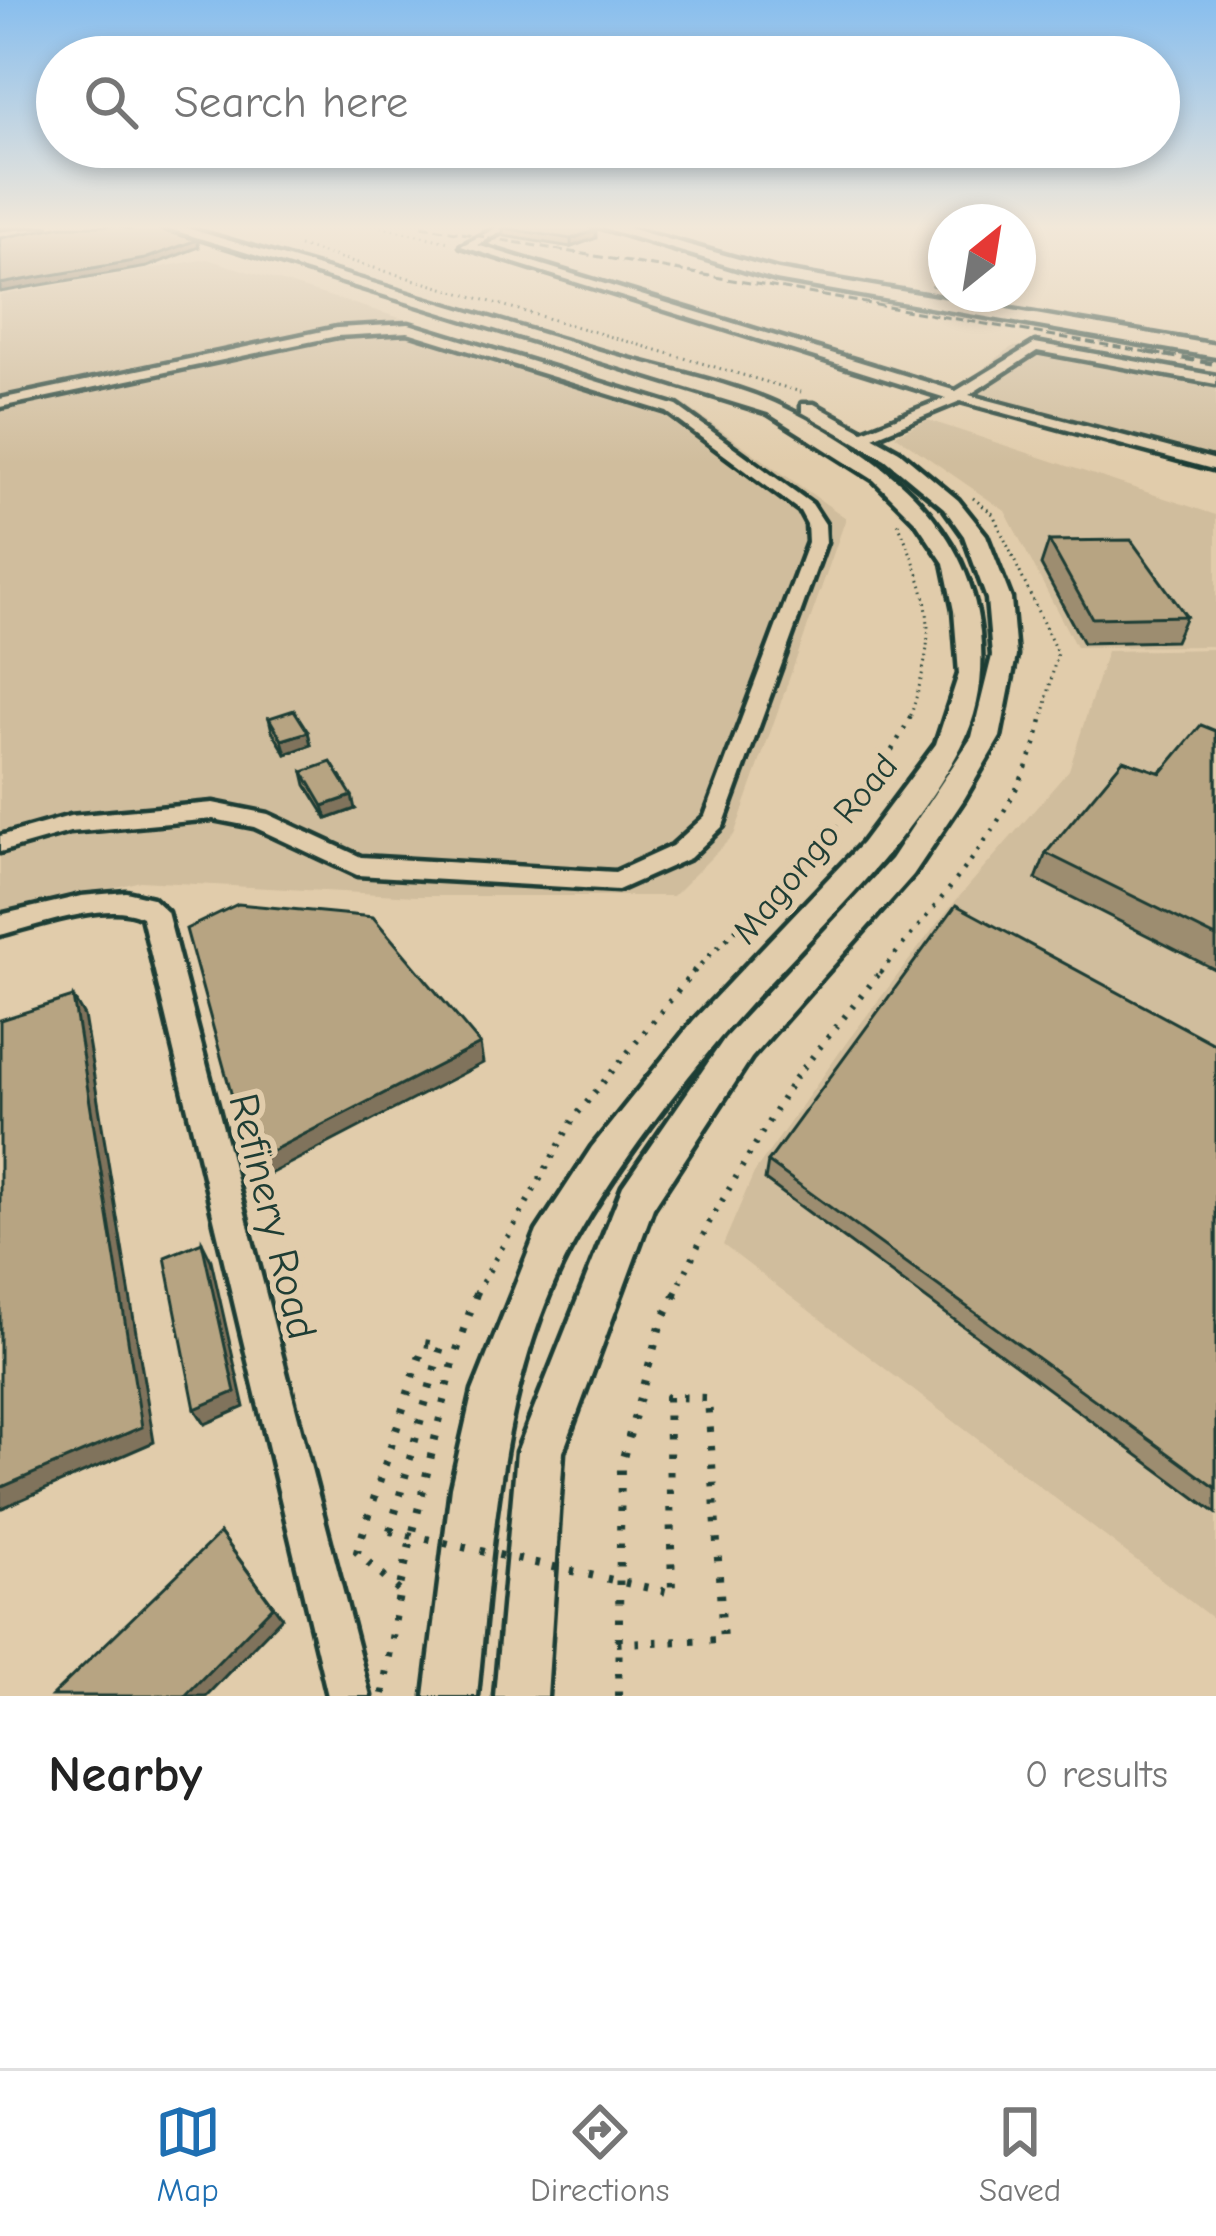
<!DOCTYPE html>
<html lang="en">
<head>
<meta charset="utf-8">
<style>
  :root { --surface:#fff; --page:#f6f6f6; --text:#222; --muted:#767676; --line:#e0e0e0; --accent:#1f6fb2 }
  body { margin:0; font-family:"Comic Neue",sans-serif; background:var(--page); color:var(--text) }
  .compass { position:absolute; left:928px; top:204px; width:108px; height:108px; border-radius:50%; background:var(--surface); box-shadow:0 6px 18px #0003; rotate:30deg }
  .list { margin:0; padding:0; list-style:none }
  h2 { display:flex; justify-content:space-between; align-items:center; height:156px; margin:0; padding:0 48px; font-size:51px }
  h2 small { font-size:39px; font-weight:400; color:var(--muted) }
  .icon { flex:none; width:66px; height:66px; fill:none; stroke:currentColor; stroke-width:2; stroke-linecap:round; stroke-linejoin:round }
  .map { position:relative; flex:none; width:1216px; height:1696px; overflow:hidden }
  .search { position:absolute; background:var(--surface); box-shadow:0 6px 18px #0003; left:36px; right:36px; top:36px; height:132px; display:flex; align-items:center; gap:30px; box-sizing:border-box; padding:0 42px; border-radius:66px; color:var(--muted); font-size:45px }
  .sheet { height:372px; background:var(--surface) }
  nav { display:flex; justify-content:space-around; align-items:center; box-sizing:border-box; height:168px; border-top:3px solid var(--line); background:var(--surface); font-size:33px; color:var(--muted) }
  nav a { display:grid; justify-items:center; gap:6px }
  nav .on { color:var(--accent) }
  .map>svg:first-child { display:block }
  .built { fill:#d0bd9d }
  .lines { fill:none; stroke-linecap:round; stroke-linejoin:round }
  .minor-casing { stroke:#1f3d34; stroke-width:9 }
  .major-casing { stroke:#1f3d34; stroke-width:9 }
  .highway-casing { stroke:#1f3d34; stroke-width:9 }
  .path-far3 { stroke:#1f3d34; stroke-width:3; stroke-dasharray:1.5 4.5; stroke-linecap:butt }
  .path-far2 { stroke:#1f3d34; stroke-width:4.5; stroke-dasharray:3 9; stroke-linecap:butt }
  .path-far1 { stroke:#1f3d34; stroke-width:6; stroke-dasharray:3 10; stroke-linecap:butt }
  .path { stroke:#1f3d34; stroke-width:8; stroke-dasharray:4.5 14; stroke-linecap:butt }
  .minor { fill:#e1ccab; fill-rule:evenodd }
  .major { fill:#e1ccab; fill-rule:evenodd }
  .highway { fill:#e1ccab; fill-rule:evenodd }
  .rail-far1 { stroke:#1f3d34; stroke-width:3; stroke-dasharray:9 4.5; stroke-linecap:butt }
  .rail { stroke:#1f3d34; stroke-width:4.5; stroke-dasharray:12 6; stroke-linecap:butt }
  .path-bridge { stroke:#1f3d34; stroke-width:8; stroke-dasharray:4.5 14; stroke-linecap:butt }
  .wall { fill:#9d8d70; stroke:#1f3d34; stroke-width:3 }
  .shaded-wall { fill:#80735b; stroke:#1f3d34; stroke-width:3 }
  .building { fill:#b7a482; stroke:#1f3d34; stroke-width:3 }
  .labels { text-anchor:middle; stroke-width:12; stroke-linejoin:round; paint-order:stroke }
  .street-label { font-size:36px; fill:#1f3d34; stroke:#e1ccab }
  .near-street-label { font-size:42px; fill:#1f3d34; stroke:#e1ccab }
</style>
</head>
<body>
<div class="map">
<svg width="1216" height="1696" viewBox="0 0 1216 1696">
  <rect width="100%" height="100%" fill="#e1ccab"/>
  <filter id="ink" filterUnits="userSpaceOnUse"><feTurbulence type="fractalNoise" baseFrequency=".00833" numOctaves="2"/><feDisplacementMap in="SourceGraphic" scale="24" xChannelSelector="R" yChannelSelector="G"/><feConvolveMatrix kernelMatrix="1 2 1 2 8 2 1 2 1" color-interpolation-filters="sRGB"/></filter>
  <g filter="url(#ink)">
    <g class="built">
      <path d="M207,259L685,405L846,518L734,835L673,896H416L140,881L0,918V295Z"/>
      <path d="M1047,344L1216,374V470L944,398L1012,347Z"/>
      <path d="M928,420L1216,515V646L1076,647L1005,511L895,435Z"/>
      <path d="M1216,649V1621L723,1245L754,1173L849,1039L946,912L1069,770L1107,651Z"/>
    </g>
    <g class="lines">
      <g class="minor-casing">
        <g id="minor">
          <path d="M500,226H513L477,245L956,391L1035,343L1216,376V384L1037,351L969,395L1216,460V470L960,401L868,439H858V433L946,398L461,246Z"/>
          <path d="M409,324L677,406L812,504L825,524L826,542L723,826L690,858L618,890L357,875L254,827L213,819L70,832L0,852V836L70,816L213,803L268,814L361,857L615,872L672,846L705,816L808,542L807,524L800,511L667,412L408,332L337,336L0,407V399L337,328Z"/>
          <path d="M126,892L152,898L167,912L370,1696H328L142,917C109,899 36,926 0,935V915L81,896Z"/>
        </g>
      </g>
      <g class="major-casing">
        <g id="major">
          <path d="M160,226H180C318,267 457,308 596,350C652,367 732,382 783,407C879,454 968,520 980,632C984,671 980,711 961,747C904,856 797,946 719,1039C665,1104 609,1177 569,1252C499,1385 492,1550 477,1696H425L451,1487L473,1391L537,1231L592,1147L694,1020L862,843L936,744L959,674L954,611L944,563L917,523L874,480L768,413Z"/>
          <path d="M802,404H814L899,451L958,500L986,535L1011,599L1016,656L1000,737L964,799L913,875L751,1058L653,1208L563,1452L547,1696H495L517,1452L623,1186L725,1038L891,859L972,737L992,656L987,599L964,536L944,508L885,459L802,412Z"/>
        </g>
      </g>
      <g class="highway-casing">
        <path id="highway" d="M597,226H621L778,270L1216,345V357L776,280Z"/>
      </g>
      <g class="path-far3">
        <path d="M381,227L449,242"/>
        <path d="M299,246L801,392"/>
        <path d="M932,287L946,256"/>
        <path d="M973,498L993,514L1057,653L1043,718"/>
        <path d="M898,523C934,606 937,632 910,718"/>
      </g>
      <g class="path-far2">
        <path d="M692,973C771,893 861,818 911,715"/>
        <path d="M880,973C942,895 1022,815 1043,715"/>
      </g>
      <g class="path-far1">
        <path d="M476,1294L574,1118L695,970"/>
        <path d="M675,1294L709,1223L792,1082L882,970"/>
      </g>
      <g class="path">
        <path d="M390,1531L441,1346L424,1343L357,1552L399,1591"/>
        <path d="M617,1643L723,1640L708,1398L668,1397L672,1593"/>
        <path d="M383,1694L401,1582L454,1359L477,1291"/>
        <path d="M618,1696L621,1465L660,1326L677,1291"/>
      </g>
      <use href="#minor" class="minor"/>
      <use href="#major" class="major"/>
      <use href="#highway" class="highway"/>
      <path class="rail-far1" d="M422,226L1164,355"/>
      <path class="rail" d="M1147,352L1216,364"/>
      <path class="path-bridge" d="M390,1531L672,1593"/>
    </g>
    <g class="wall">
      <path d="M503,228L596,238L571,247L504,236Z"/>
      <path d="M1049,541L1186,616L1175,641L1083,643L1041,565Z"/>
      <path d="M269,718L308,732L311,745L286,754L272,731Z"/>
      <path d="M1216,731V970L1036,879L1046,853Z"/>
      <path d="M303,772L355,809L327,819L306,785Z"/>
      <path d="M1216,1045V1513L765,1180L768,1162Z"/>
    </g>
    <g class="shaded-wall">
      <path d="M0,226H50L0,230Z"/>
      <path d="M596,230V238L571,247V239Z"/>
      <path d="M197,240L199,247L147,267L0,292V284Z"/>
      <path d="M308,732L311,745L286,754L282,740Z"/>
      <path d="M352,796L355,809L327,819L323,806Z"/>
      <path d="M73,997L84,1016L154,1442L0,1509V1488Z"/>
      <path d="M480,1044L483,1063L258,1180L250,1162Z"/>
      <path d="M202,1242L211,1260L244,1407L205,1424L195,1409Z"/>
      <path d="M220,1533L282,1617L206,1696H185Z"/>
    </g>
    <g class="building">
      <path d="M62,226H118L128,230L145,226L197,240L145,259L0,284V238Z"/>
      <path d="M508,226H585L596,230L571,239L503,228Z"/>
      <path d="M1131,540L1186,616L1092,618L1049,541Z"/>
      <path d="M294,710L308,732L282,740L269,718Z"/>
      <path d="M1201,725L1216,731V937L1046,853L1123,760L1161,773Z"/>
      <path d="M331,762L352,796L323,806L303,772Z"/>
      <path d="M238,904L373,917L480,1044L250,1162L186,929Z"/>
      <path d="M956,905L1216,1045V1488L768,1162Z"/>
      <path d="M73,997L142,1427L0,1488V1020Z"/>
      <path d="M202,1242L235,1392L195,1409L165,1257Z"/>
      <path d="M220,1533L273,1606L185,1696H52Z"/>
    </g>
  </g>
  <linearGradient id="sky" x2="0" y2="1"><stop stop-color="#88beee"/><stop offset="0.49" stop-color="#f2e8d9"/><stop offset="1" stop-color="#f2e8d9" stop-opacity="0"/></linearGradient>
  <rect width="1216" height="463" fill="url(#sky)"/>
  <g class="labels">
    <g class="street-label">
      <text transform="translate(814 848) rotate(-50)" y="13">Magongo Road</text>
    </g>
    <g class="near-street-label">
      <text transform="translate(274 1216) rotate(76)" y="15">Refinery Road</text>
    </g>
  </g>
</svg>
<svg class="compass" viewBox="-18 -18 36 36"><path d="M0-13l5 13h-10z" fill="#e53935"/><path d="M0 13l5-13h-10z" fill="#767676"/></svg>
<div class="search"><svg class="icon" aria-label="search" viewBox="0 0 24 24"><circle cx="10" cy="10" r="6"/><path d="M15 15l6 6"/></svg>Search here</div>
</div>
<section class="sheet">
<h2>Nearby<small>0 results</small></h2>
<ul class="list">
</ul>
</section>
<nav>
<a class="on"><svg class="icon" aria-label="map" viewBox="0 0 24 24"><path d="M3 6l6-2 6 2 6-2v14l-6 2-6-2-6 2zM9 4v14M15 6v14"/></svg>Map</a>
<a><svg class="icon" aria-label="directions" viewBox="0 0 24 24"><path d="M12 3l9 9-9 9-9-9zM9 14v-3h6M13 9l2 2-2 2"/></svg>Directions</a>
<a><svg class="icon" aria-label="saved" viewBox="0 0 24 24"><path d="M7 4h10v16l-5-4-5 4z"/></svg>Saved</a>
</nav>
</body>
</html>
